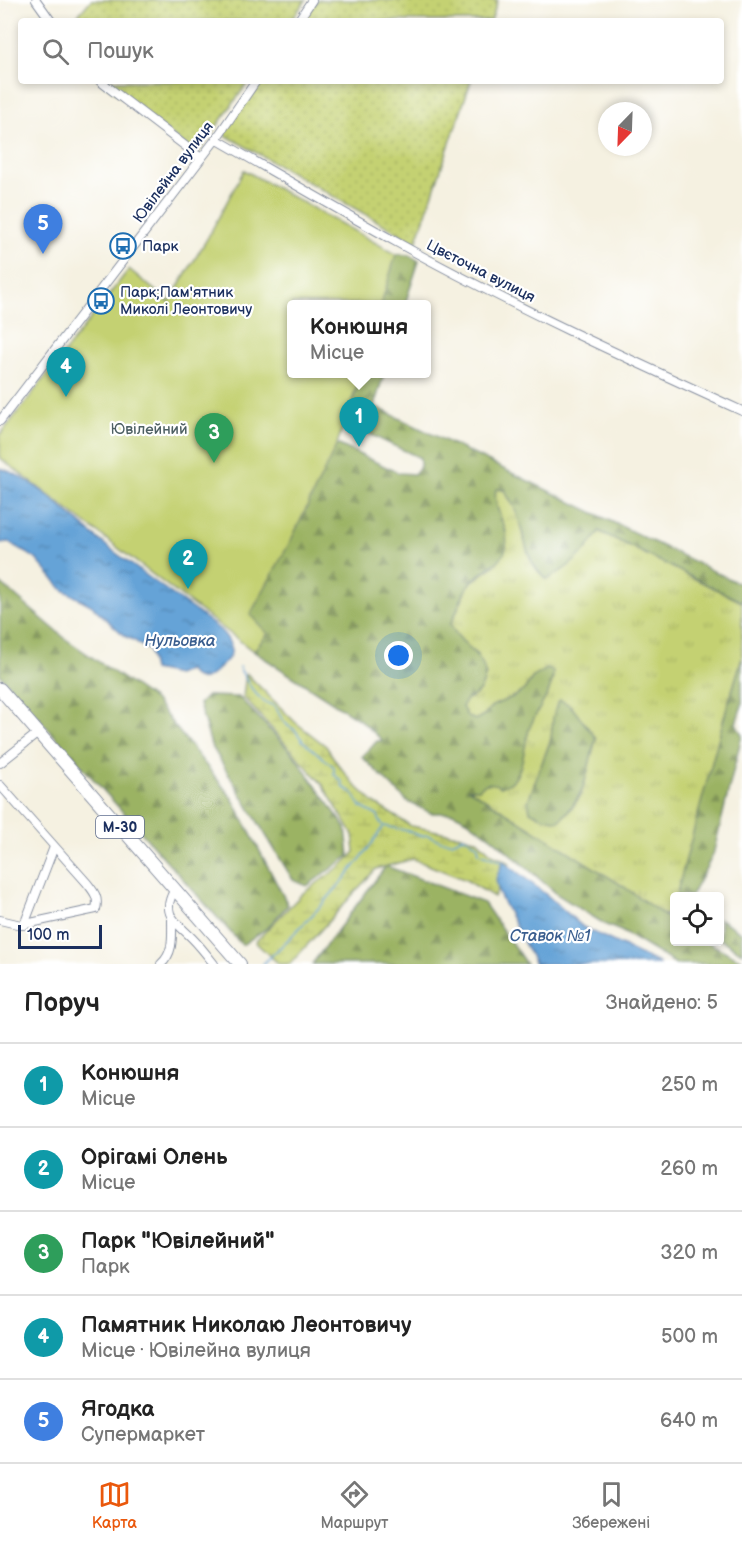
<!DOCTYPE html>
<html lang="uk">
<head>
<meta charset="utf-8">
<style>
  :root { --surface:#fff; --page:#f2f2f2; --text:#222; --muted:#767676; --line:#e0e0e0; --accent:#ea580c }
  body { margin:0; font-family:"Balsamiq Sans",sans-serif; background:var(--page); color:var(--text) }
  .controls { position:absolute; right:18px; bottom:18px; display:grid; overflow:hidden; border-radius:6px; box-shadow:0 3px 9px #0003 }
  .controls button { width:54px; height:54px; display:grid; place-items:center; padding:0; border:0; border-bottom:2px solid var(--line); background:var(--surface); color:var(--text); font:30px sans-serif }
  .compass { position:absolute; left:598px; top:102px; width:54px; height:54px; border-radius:50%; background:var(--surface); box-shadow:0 3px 9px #0003; rotate:203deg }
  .scale { position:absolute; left:18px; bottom:15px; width:84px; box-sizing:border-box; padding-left:6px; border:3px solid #1b2f5e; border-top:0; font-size:16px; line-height:21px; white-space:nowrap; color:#1b2f5e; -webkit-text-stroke:4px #fff; paint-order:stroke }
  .you { position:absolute; left:399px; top:656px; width:21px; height:21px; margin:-15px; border:4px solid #fff; border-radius:50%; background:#1a73e8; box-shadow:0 0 0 9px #1a73e833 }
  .badge { display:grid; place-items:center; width:39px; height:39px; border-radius:50%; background:var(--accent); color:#fff; font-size:20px; font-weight:700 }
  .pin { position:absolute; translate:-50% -50px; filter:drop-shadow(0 2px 3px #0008) }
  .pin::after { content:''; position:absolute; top:32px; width:21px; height:18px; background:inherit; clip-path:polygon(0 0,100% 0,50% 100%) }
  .popup { position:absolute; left:287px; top:300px; width:144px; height:78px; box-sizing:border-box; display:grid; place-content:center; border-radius:6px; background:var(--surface); filter:drop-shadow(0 2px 4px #0005); font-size:20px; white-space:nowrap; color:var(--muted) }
  .popup b { font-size:22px; color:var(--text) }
  .popup::after { content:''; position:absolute; left:50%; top:100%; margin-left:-12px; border:12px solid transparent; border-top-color:var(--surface) }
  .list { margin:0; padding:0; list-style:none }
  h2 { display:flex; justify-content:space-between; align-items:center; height:78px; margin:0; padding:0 24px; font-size:26px }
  h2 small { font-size:20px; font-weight:400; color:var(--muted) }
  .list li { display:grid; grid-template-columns:39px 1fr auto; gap:18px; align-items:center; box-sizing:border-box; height:84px; padding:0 24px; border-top:2px solid var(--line) }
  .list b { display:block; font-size:22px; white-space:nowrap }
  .list p { margin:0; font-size:20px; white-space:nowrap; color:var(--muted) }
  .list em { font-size:20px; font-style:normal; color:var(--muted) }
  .icon { flex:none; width:33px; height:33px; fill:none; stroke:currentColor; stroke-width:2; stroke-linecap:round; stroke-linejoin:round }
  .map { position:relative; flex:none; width:742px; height:964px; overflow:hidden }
  .search { position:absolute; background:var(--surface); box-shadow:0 3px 9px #0003; left:18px; right:18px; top:18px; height:66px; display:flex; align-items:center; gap:15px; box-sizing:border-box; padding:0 21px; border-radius:6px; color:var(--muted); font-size:22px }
  .sheet { height:498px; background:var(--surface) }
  nav { display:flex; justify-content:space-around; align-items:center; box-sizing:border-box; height:84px; border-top:2px solid var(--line); background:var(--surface); font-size:16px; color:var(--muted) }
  nav a { display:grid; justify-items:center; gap:3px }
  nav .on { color:var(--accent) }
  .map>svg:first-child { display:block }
  .grass { fill:url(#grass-tufts); stroke:#708068; stroke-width:1.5; fill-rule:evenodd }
  .forest { fill:url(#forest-firs); stroke:#5b7161; stroke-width:1.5 }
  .wetland { fill:url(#wetland-marsh); stroke:#708068; stroke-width:1.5 }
  .park { fill:#c4d172; stroke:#708068; stroke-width:1.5 }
  .garden { fill:url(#garden-dots); stroke:#708068; stroke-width:1.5 }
  .water { fill:url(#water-ripples); stroke:#40699a; stroke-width:1.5 }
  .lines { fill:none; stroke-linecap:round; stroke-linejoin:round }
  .stream { stroke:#65a3d7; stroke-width:1.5 }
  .minor-casing { stroke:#8890a0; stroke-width:10 }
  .highway-casing { stroke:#8890a0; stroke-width:14 }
  .minor { stroke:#fff; stroke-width:8 }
  .highway { stroke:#fff; stroke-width:12 }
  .labels { text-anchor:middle; stroke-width:4.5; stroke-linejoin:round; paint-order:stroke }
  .shield { fill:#fff; stroke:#5f6d8e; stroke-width:1.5 }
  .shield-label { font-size:14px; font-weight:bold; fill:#1b2f5e }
  .street-label { font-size:15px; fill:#1b2f5e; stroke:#fff }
  .poi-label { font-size:15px; fill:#1b2f5e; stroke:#fff; text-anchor:start }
  .park-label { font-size:15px; fill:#4e6064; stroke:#fff }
  .water-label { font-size:16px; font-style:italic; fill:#395d8e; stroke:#fff }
</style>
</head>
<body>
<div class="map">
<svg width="742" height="964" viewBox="0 0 742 964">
  <defs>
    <pattern id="grass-tufts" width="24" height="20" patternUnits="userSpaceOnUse" patternTransform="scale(1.5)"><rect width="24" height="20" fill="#c4d172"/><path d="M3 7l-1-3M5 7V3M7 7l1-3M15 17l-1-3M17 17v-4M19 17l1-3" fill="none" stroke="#a8b465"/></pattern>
    <pattern id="forest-firs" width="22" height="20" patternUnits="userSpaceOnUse" patternTransform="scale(1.5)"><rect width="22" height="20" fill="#9bb364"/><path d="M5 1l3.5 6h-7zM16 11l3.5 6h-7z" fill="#7e9256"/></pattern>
    <pattern id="wetland-marsh" width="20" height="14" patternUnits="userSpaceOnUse" patternTransform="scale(1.5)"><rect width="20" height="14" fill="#c4d172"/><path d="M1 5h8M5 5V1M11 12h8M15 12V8" fill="none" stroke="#a8b465"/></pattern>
    <pattern id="garden-dots" width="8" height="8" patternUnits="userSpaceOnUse" patternTransform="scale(1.5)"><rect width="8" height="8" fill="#c4d172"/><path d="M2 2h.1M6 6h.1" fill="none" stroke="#a8b465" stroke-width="1.8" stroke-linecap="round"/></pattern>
    <pattern id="water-ripples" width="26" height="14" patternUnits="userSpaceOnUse" patternTransform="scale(1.5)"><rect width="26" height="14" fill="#65a3d7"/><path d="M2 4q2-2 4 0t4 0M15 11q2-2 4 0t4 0" fill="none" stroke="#5285b2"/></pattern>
  </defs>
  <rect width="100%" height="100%" fill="#fff"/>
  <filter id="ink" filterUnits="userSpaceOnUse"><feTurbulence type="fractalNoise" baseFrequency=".0167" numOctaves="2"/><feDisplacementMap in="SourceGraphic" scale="12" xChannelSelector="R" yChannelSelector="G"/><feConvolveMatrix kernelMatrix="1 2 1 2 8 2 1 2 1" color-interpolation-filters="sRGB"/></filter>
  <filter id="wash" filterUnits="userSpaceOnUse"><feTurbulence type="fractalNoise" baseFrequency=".008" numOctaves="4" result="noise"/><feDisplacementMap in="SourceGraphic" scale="24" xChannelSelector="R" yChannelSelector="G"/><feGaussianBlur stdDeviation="1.35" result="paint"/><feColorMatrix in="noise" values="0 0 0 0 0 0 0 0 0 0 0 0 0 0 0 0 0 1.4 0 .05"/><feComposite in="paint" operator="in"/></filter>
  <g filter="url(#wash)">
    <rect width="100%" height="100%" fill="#f5f1e1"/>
    <path class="grass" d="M495,489L504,490C507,495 511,501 514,506C525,530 524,564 547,579C566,570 589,550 599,531L742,602V658L724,718L679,889L676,896L674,897V903L669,914L663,915L623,886L467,788L517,775L530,726L553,679L533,677L524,690L515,696L492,706L484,715L475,720L467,716L462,707L466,699C479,695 481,688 486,675L477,654L454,635L450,625L470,583L494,566L506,531L494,502ZM557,704L570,705L596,739L581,795L572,808L559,821L528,801L551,739Z"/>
    <g class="forest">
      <path d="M396,254L409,255L419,261L405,304H381Z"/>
      <path d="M361,374H384L374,406L742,585V602L599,531C589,550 567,570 547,579C524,564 525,530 514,507C511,501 507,495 504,490L496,489C492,510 510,526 506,547C503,565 480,570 470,583C463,591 456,614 451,625C459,647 493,656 483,684C480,693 474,696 466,700L462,707L467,716L475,720L484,715L492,706L515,696L524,690L533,677L547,669L553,671C554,692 537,708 530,727C524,742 525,762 516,777C512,783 508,784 501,787C492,782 486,782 479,789H469L623,886L674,923V942H707L742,960V964H676L621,931L606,925L558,895L492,838L467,820L453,813H431L408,802L362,757L377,741H383L360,720L253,651L268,634L250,615L291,540L337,444L399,473L414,474L420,467V458C399,447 362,435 348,416Z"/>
      <path d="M0,583L67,640L154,700L232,798L288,905L267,928L242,945L0,675Z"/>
      <path d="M742,658V705L736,723L742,735L713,855L691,896H676L724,718Z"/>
      <path d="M207,696L239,697L294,755L346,828L349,856L307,886L293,880L211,745L199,704Z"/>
      <path d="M560,700L570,705L596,738C584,778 590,790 559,821L541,817L530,811L528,801L551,739L553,717L557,704Z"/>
      <path d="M386,866L484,903L526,964H312Z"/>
      <path d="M720,919L742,933V953L720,939Z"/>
    </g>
    <path class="wetland" d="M246,673L295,722L326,746L337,763L354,784L374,803L411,826L458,835L477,840L492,854L510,863L494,897L466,880L413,859L376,869L290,964H279L255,942L303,893L342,865L355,852L353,835L323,785L243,697Z"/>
    <path class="park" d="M244,170L396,254L381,304H292V374H361L337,444L291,540L250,615L268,634L253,651L0,458V435L129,269L169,302L207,239Z"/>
    <g class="garden">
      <path d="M91,0H306L291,21H73Z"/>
      <path d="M318,0H498L491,21H302Z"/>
      <path d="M100,81H249L197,154Z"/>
      <path d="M259,81H471L416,243L225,135L224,132Z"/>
    </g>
    <g class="water">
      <path d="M0,468C40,481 70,517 103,543C139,571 177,597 214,625C222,631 232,641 231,653C230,659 223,664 219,668C208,679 200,686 188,670L177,675L153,670L149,650L140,645L134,640L126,637L91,605L63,590L36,559L27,553L8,542L0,543Z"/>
      <path d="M503,861L548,896L583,927L660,964H535L499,894L496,879Z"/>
    </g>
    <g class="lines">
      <g class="stream">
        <path d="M239,667C248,683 256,701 275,706L282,719L288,726L295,730L303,741L334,767V774L342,782L343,787L353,793L361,807L378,816L380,822L384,826L408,831L421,836L428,835L441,841L452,842L462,837L467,838L478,846L479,853L503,862"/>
        <path d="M263,964C307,922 350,878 383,827"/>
      </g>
    </g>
  </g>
  <g filter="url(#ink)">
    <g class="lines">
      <g class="minor-casing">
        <g id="minor">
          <path d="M36,0L51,21"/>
          <path d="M298,21L312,0"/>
          <path d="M100,81L201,158"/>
          <path d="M216,139C277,174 337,209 398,243C510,305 626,358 742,411"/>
          <path d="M0,421L216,139L256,81"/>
          <path d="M0,763L38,733"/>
          <path d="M0,785L87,883C94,892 99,897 96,909L21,925L0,920"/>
          <path d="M175,889C160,914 175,921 192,938C200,946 207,955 214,964"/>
          <path d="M24,925L54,847"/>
          <path d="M161,964C174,953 172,936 172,920"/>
        </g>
      </g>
      <g class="highway-casing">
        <path id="highway" d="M0,689L240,964"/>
      </g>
      <use href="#minor" class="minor"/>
      <use href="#highway" class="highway"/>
    </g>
  </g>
  <defs>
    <g id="bus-ring" transform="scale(1.35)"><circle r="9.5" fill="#fff" stroke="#1f6fb2" stroke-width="1.5"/><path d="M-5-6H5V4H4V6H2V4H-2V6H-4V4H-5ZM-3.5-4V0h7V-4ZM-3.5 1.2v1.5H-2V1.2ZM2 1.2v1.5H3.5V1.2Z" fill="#1f6fb2"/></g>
  </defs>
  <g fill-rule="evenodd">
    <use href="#bus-ring" x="123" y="246"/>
    <use href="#bus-ring" x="101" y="301"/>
  </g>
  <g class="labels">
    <rect class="shield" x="96" y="816" width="48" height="22" rx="4.5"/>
    <g class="shield-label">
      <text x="120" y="832">М-30</text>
    </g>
    <g class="street-label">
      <text transform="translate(173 172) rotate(-53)" y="5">Ювілейна вулиця</text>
      <text transform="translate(481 271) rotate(27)" y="5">Цвєточна вулиця</text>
    </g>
    <g class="poi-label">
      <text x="142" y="251">Парк</text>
      <text x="120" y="297">Парк;Пам'ятник<tspan x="120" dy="17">Миколі Леонтовичу</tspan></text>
    </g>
    <g class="park-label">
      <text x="149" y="434">Ювілейний</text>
    </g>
    <g class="water-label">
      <text x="180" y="646">Нульовка</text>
      <text x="550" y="941">Ставок №1</text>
    </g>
  </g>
</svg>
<div class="controls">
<button><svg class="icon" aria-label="locate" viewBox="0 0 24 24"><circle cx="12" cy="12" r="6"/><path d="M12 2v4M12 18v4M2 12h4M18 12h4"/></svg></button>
</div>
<svg class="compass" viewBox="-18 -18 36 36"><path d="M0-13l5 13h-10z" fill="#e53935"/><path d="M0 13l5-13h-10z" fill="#767676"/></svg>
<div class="scale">100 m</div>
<div class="you"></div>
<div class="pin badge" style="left:359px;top:447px;background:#0f9aa8">1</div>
<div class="popup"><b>Конюшня</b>Місце</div>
<div class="pin badge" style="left:188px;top:589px;background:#0f9aa8">2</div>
<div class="pin badge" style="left:214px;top:463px;background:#2e9e5b">3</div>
<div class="pin badge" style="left:66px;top:397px;background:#0f9aa8">4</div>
<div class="pin badge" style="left:43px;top:254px;background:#3f7fe0">5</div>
<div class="search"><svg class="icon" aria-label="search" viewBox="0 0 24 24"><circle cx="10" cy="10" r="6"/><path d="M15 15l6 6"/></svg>Пошук</div>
</div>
<section class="sheet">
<h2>Поруч<small>Знайдено: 5</small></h2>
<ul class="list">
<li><span class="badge" style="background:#0f9aa8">1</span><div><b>Конюшня</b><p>Місце</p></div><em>250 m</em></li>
<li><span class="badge" style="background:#0f9aa8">2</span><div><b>Орігамі Олень</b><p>Місце</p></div><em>260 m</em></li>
<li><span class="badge" style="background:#2e9e5b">3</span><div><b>Парк &quot;Ювілейний&quot;</b><p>Парк</p></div><em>320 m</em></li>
<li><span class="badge" style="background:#0f9aa8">4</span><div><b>Памятник Николаю Леонтовичу</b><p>Місце · Ювілейна вулиця</p></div><em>500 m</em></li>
<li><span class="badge" style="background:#3f7fe0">5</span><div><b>Ягодка</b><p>Супермаркет</p></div><em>640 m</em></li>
</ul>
</section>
<nav>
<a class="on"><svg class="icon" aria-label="map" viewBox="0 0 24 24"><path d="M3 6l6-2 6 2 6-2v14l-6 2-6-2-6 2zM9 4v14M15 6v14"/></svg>Карта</a>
<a><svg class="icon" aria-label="directions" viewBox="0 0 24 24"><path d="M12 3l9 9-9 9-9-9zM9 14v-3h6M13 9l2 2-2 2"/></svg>Маршрут</a>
<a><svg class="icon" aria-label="saved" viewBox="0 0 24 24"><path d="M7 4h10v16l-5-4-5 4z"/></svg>Збережені</a>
</nav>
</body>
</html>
